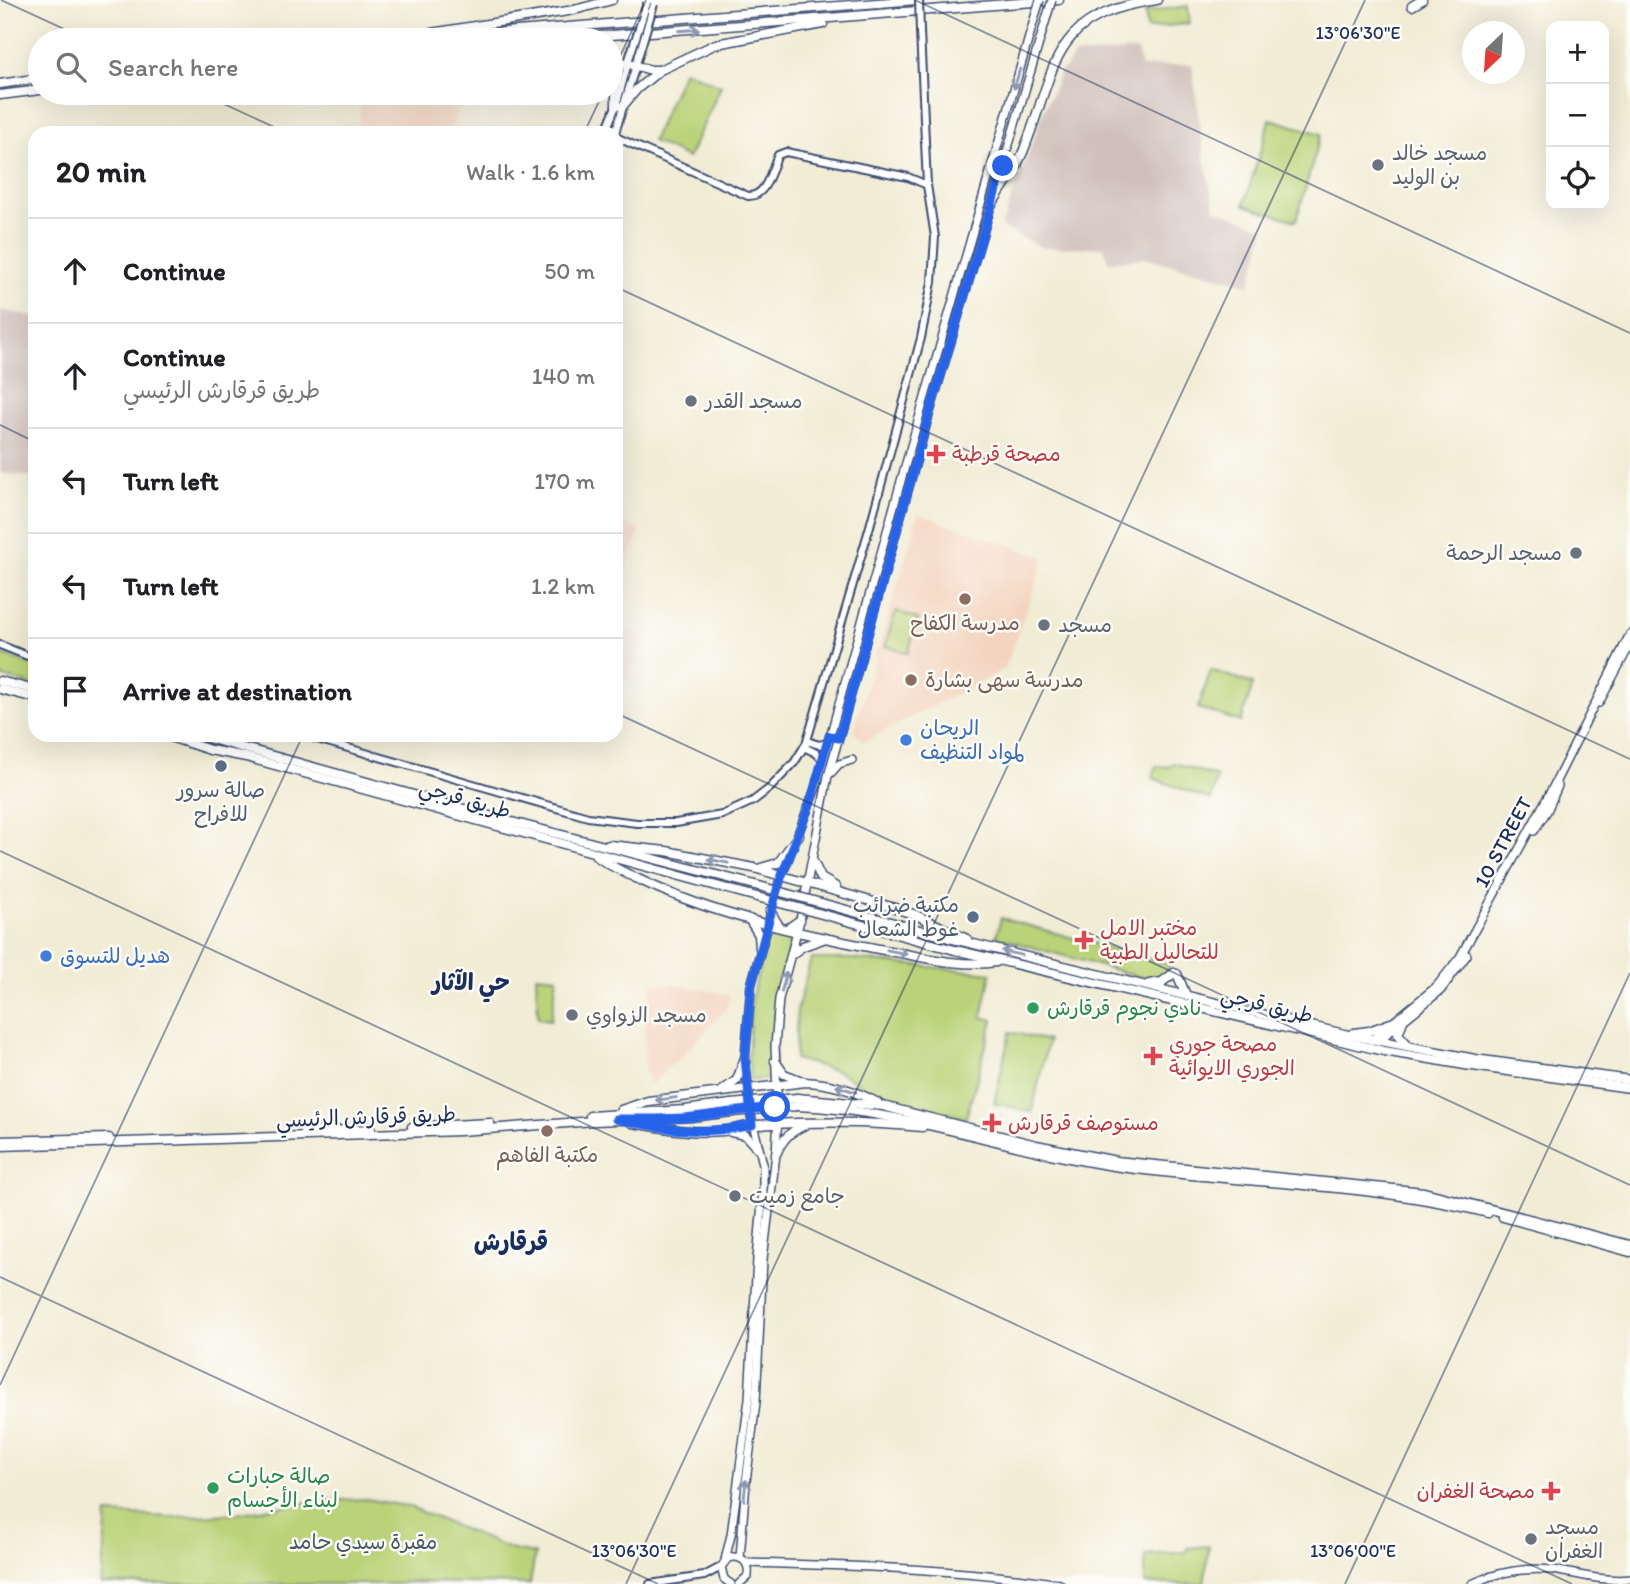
<!DOCTYPE html>
<html lang="en">
<head>
<meta charset="utf-8">
<style>
  :root { --surface:#fff; --page:#f2f2f2; --text:#202124; --muted:#757577; --line:#e0e0e0 }
  body { margin:0; font-family:Itim,"Playpen Sans Arabic",sans-serif; background:var(--page); color:var(--text) }
  .controls { position:absolute; right:21px; top:21px; display:grid; overflow:hidden; border-radius:14px; box-shadow:0 7px 28px #0002 }
  .controls button { width:63px; height:63px; display:grid; place-items:center; padding:0; border:0; border-bottom:2px solid var(--line); background:var(--surface); color:var(--text); font:35px sans-serif }
  .compass { position:absolute; left:1462px; top:21px; width:63px; height:63px; border-radius:50%; background:var(--surface); box-shadow:0 7px 28px #0002; rotate:205deg }
  .stop { position:absolute; width:21px; height:21px; margin:-16px; border:5px solid #2563eb; border-radius:50%; background:#fff }
  .stop.end { background:#2563eb; border-color:#fff; box-shadow:0 2px 7px #0008 }
  .list { margin:0; padding:0; list-style:none }
  h2 { display:flex; justify-content:space-between; align-items:center; height:91px; margin:0; padding:0 28px; font-size:30px }
  h2 small { font-size:23px; font-weight:400; color:var(--muted) }
  .list li { display:grid; grid-template-columns:46px 1fr auto; gap:21px; align-items:center; box-sizing:border-box; height:105px; padding:0 28px; border-top:2px solid var(--line) }
  .list b { display:block; font-size:26px; white-space:nowrap }
  .list p { margin:0; font-size:23px; white-space:nowrap; color:var(--muted) }
  .list em { font-size:23px; font-style:normal; color:var(--muted) }
  .icon { flex:none; width:38px; height:38px; fill:none; stroke:currentColor; stroke-width:2; stroke-linecap:round; stroke-linejoin:round }
  .map { position:relative; flex:none; width:1630px; height:1584px; overflow:hidden }
  .search { position:absolute; background:var(--surface); box-shadow:0 7px 28px #0002; left:28px; top:28px; width:595px; height:77px; display:flex; align-items:center; gap:18px; box-sizing:border-box; padding:0 24px; border-radius:38px; color:var(--muted); font-size:26px }
  .panel { position:absolute; background:var(--surface); box-shadow:0 7px 28px #0002; left:28px; top:126px; width:595px; height:616px; border-radius:21px }
  .map>svg:first-child { display:block }
  .built { fill:#f4d4bf }
  .industrial { fill:#d0c0bb }
  .green { fill:#bad378; stroke:#6a816b; stroke-width:2 }
  .lines { fill:none; stroke-linecap:round; stroke-linejoin:round }
  .tertiary-casing { stroke:#3b4b70; stroke-width:10 }
  .secondary-casing { stroke:#3b4b70; stroke-width:10 }
  .primary-casing { stroke:#3b4b70; stroke-width:11 }
  .trunk-casing { stroke:#3b4b70; stroke-width:11 }
  .tertiary { stroke:#fff; stroke-width:6 }
  .secondary { stroke:#fff; stroke-width:7 }
  .primary { stroke:#fff; stroke-width:8 }
  .trunk { stroke:#fff; stroke-width:8 }
  .tertiary-bridge-casing { stroke:#3b4b70; stroke-width:10; stroke-linecap:butt }
  .secondary-bridge-casing { stroke:#3b4b70; stroke-width:10; stroke-linecap:butt }
  .primary-bridge-casing { stroke:#3b4b70; stroke-width:11; stroke-linecap:butt }
  .trunk-bridge-casing { stroke:#3b4b70; stroke-width:11; stroke-linecap:butt }
  .tertiary-bridge { stroke:#fff; stroke-width:6 }
  .secondary-bridge { stroke:#fff; stroke-width:7 }
  .primary-bridge { stroke:#fff; stroke-width:8 }
  .trunk-bridge { stroke:#fff; stroke-width:8 }
  .oneway { stroke:#8d97ae }
  .route { stroke:#2563eb; stroke-width:9 }
  .ticks { fill:none; stroke:#1b2f5e; stroke-width:2; stroke-opacity:0.45 }
  .worship-dot { fill:#6b7280; stroke:#fdfcf7; stroke-width:2.5 }
  .health-dot { fill:#e0444e; stroke:#fdfcf7; stroke-width:2.5 }
  .education-dot { fill:#8d6e63; stroke:#fdfcf7; stroke-width:2.5 }
  .shop-dot { fill:#3f7fe0; stroke:#fdfcf7; stroke-width:2.5 }
  .service-dot { fill:#5c6f8a; stroke:#fdfcf7; stroke-width:2.5 }
  .leisure-dot { fill:#2e9e5b; stroke:#fdfcf7; stroke-width:2.5 }
  .labels { text-anchor:middle; stroke-width:5; stroke-linejoin:round; paint-order:stroke }
  .worship-label { font-size:21px; fill:#5b616d; stroke:#fdfcf7; text-anchor:start }
  .health-label { font-size:21px; fill:#be3a42; stroke:#fdfcf7; text-anchor:start }
  .education-label { font-size:21px; fill:#785e54; stroke:#fdfcf7 }
  .shop-label { font-size:21px; fill:#366cbe; stroke:#fdfcf7; text-anchor:start }
  .service-label { font-size:21px; fill:#4e5e75; stroke:#fdfcf7 }
  .street-label { font-size:21px; fill:#1b2f5e; stroke:#fdfcf7 }
  .leisure-label { font-size:21px; fill:#27864d; stroke:#fdfcf7; text-anchor:start }
  .park-label { font-size:21px; fill:#435864; stroke:#fdfcf7 }
  .neighbourhood-label { font-size:23px; font-weight:bold; fill:#1b2f5e; stroke:#fdfcf7 }
  .quarter-label { font-size:24px; font-weight:bold; fill:#1b2f5e; stroke:#fdfcf7 }
  .ticks-label { font-size:18px; text-anchor:middle; fill:#1b2f5e; stroke:#fdfcf7; stroke-width:5; stroke-linejoin:round; paint-order:stroke }
</style>
</head>
<body>
<div class="map">
<svg width="1630" height="1584" viewBox="0 0 1630 1584">
  <rect width="100%" height="100%" fill="#fdfcf7"/>
  <filter id="ink" filterUnits="userSpaceOnUse"><feTurbulence type="fractalNoise" baseFrequency=".0143" numOctaves="2"/><feDisplacementMap in="SourceGraphic" scale="14" xChannelSelector="R" yChannelSelector="G"/><feConvolveMatrix kernelMatrix="1 2 1 2 8 2 1 2 1" color-interpolation-filters="sRGB"/></filter>
  <filter id="wash" filterUnits="userSpaceOnUse"><feTurbulence type="fractalNoise" baseFrequency=".00686" numOctaves="4" result="noise"/><feDisplacementMap in="SourceGraphic" scale="28" xChannelSelector="R" yChannelSelector="G"/><feGaussianBlur stdDeviation="1.57" result="paint"/><feColorMatrix in="noise" values="0 0 0 0 0 0 0 0 0 0 0 0 0 0 0 0 0 1.4 0 .05"/><feComposite in="paint" operator="in"/></filter>
  <g filter="url(#wash)">
    <rect width="100%" height="100%" fill="#f1ecd4"/>
    <g class="built">
      <path d="M360,93H465L449,133H359Z"/>
      <path d="M918,514L1045,558L1005,669L863,742L854,730Z"/>
      <path d="M616,521L640,531L621,580L616,578Z"/>
      <path d="M616,625L646,638L629,675L631,677L629,681L616,675L618,666L616,665Z"/>
      <path d="M652,984H673L730,995L726,1009L683,1055L650,1085L645,1073V1030Z"/>
    </g>
    <g class="industrial">
      <path d="M1137,50L1141,67L1192,64L1204,156L1215,209L1265,228L1250,285L1147,258L1108,262L1104,247L1043,248L1001,227L1045,108L1061,72L1075,55Z"/>
      <path d="M0,310L35,317V477L0,473Z"/>
    </g>
    <g class="green">
      <path d="M1188,6L1190,23L1147,29L1145,12Z"/>
      <path d="M684,70L721,86L688,158L652,141Z"/>
      <path d="M1270,119L1321,134L1296,221L1244,205Z"/>
      <path d="M896,611L918,619L908,653L885,646Z"/>
      <path d="M0,654L35,666V686L0,676Z"/>
      <path d="M1211,670L1253,684L1241,722L1198,708Z"/>
      <path d="M1174,763L1217,777L1211,800L1152,778L1156,766L1168,767Z"/>
      <path d="M1001,918L1170,965C1167,975 1162,980 1151,980L996,937Z"/>
      <path d="M769,928L793,934L776,1004L774,1079L750,1080L748,1056L751,1001Z"/>
      <path d="M811,959H851L991,973L982,1017L993,1020L966,1118L879,1096L840,1072L795,1059L797,1010Z"/>
      <path d="M536,975L557,977L551,1020L538,1018Z"/>
      <path d="M1010,1032L1048,1041L1032,1112L994,1103Z"/>
      <path d="M367,1499L410,1507L512,1550L535,1554L530,1584L408,1582L397,1584H101L107,1514L171,1517L235,1514L315,1501Z"/>
      <path d="M1209,1546L1204,1584H1145V1555L1187,1552V1548Z"/>
    </g>
  </g>
  <g filter="url(#ink)">
    <g class="lines">
      <g class="tertiary-casing">
        <g id="tertiary">
          <path d="M605,133L616,106L629,60"/>
          <path d="M615,133L636,65"/>
          <path d="M616,137L748,196C767,197 771,169 778,155L786,152L908,177L927,185"/>
          <path d="M0,645L35,659"/>
          <path d="M303,735L588,817L637,823H676L722,815L753,801L770,788L794,763L806,744L870,526L921,338L932,282L935,237L927,185L920,31"/>
          <path d="M807,741L819,745L827,743"/>
          <path d="M804,747L816,753L823,760"/>
          <path d="M650,1584L704,1576L721,1567"/>
        </g>
      </g>
      <g class="secondary-casing">
        <g id="secondary">
          <path d="M1599,703L1630,645"/>
          <path d="M831,773L839,764L852,760"/>
          <path d="M1534,831L1547,811L1558,786"/>
          <path d="M1371,1040L1436,987L1460,957L1552,789L1630,634"/>
          <path d="M1378,1041L1441,990L1467,955"/>
          <path d="M740,1558L746,1482L756,1402L763,1259L776,1154L778,1115L775,1046L779,999L800,920L828,776L927,422L1047,16"/>
          <path d="M725,1560L731,1535L749,1399L757,1259L763,1192V1164L751,1116L745,1058L751,986L779,883L816,787L906,463L1036,13"/>
          <path d="M747,1563C851,1566 956,1568 1060,1584"/>
          <path d="M731,1584L724,1579L721,1567L728,1558C741,1554 750,1562 748,1576L739,1584"/>
          <path d="M1472,1584C1496,1572 1526,1567 1553,1570C1578,1574 1604,1582 1630,1579"/>
        </g>
      </g>
      <g class="primary-casing">
        <g id="primary">
          <path d="M775,1061L784,1074L802,1081"/>
          <path d="M722,1091L737,1080L745,1058"/>
          <path d="M797,1098L883,1106L1036,1145L1116,1161L1424,1192L1630,1245"/>
          <path d="M797,1106C908,1110 1006,1150 1114,1166C1238,1184 1366,1182 1488,1213"/>
          <path d="M621,1110L648,1101L805,1082C831,1083 854,1090 878,1103"/>
          <path d="M590,1116L685,1110L731,1104"/>
          <path d="M632,1123C663,1128 692,1134 723,1131C734,1130 744,1126 755,1125C813,1122 864,1121 922,1127"/>
          <path d="M412,1127L490,1123"/>
          <path d="M304,1132L371,1129"/>
          <path d="M731,1132L745,1135L758,1149"/>
          <path d="M0,1141L109,1138"/>
          <path d="M0,1146L460,1131L594,1121L691,1117L732,1112"/>
          <path d="M776,1154C783,1139 789,1132 805,1125"/>
          <path d="M1503,1217L1630,1252"/>
        </g>
      </g>
      <g class="trunk-casing">
        <g id="trunk">
          <path d="M1412,6L1422,0"/>
          <path d="M419,35L574,10L612,0"/>
          <path d="M401,40L917,0"/>
          <path d="M548,40L1059,0"/>
          <path d="M611,59L651,70H660L716,44L823,24"/>
          <path d="M611,70L616,80V106"/>
          <path d="M0,84L40,78"/>
          <path d="M0,95L40,90"/>
          <path d="M622,107L637,89L660,70"/>
          <path d="M1003,166L1009,168L1017,166"/>
          <path d="M992,204C1003,187 1015,171 1023,152C1058,66 1048,15 1157,0"/>
          <path d="M0,681L35,690"/>
          <path d="M0,689L35,698"/>
          <path d="M164,735L210,750L246,757L757,897"/>
          <path d="M197,735L504,820L759,886"/>
          <path d="M609,845L666,851L754,868L895,908L916,915L967,939"/>
          <path d="M596,856C609,866 624,872 638,879C715,916 801,934 884,950C920,956 959,968 996,962"/>
          <path d="M813,861L821,878L836,887"/>
          <path d="M761,868L778,863L799,835"/>
          <path d="M821,903L949,938L1344,1034L1475,1059L1630,1080"/>
          <path d="M770,911L779,926"/>
          <path d="M818,913L955,950L1384,1051L1465,1065L1630,1088"/>
          <path d="M749,919L759,935L760,948"/>
          <path d="M787,929L800,920"/>
          <path d="M792,954L803,946L823,939"/>
          <path d="M1177,974L1186,995"/>
          <path d="M1149,984L1162,982L1174,973"/>
          <path d="M1403,1021L1398,1034L1409,1046"/>
          <path d="M1354,1033L1369,1031L1391,1023"/>
        </g>
      </g>
      <use href="#tertiary" class="tertiary"/>
      <use href="#secondary" class="secondary"/>
      <use href="#primary" class="primary"/>
      <use href="#trunk" class="trunk"/>
      <g class="tertiary-bridge-casing">
        <g id="tertiary-bridge">
          <path d="M919,0L920,31"/>
          <path d="M629,59L647,3"/>
          <path d="M637,61L654,4"/>
        </g>
      </g>
      <g class="secondary-bridge-casing">
        <g id="secondary-bridge">
          <path d="M1036,13L1040,0"/>
          <path d="M1047,16L1052,0"/>
        </g>
      </g>
      <g class="primary-bridge-casing">
        <g id="primary-bridge">
          <path d="M731,1104L797,1098"/>
          <path d="M732,1112L797,1106"/>
        </g>
      </g>
      <g class="trunk-bridge-casing">
        <g id="trunk-bridge">
          <path d="M759,886L821,903"/>
          <path d="M757,897L818,913"/>
        </g>
      </g>
      <use href="#tertiary-bridge" class="tertiary-bridge"/>
      <use href="#secondary-bridge" class="secondary-bridge"/>
      <use href="#primary-bridge" class="primary-bridge"/>
      <use href="#trunk-bridge" class="trunk-bridge"/>
    </g>
    <defs><path id="oneway-shaft" d="M-6 0H5M1.5-3L5.5 0L1.5 3" fill="none" stroke-width="1.6" stroke-linecap="round" stroke-linejoin="round" transform="scale(1.75)"/></defs>
    <g class="oneway">
      <use href="#oneway-shaft" transform="translate(689 30) rotate(-4)"/>
      <use href="#oneway-shaft" transform="translate(1017 79) rotate(106)"/>
      <use href="#oneway-shaft" transform="translate(718 861) rotate(-169)"/>
      <use href="#oneway-shaft" transform="translate(897 952) rotate(11)"/>
      <use href="#oneway-shaft" transform="translate(1012 953) rotate(-167)"/>
      <use href="#oneway-shaft" transform="translate(784 982) rotate(-75)"/>
      <use href="#oneway-shaft" transform="translate(846 1089) rotate(-163)"/>
      <use href="#oneway-shaft" transform="translate(666 1099) rotate(172)"/>
      <use href="#oneway-shaft" transform="translate(745 1490) rotate(-84)"/>
    </g>
  </g>
  <g class="lines" filter="url(#ink)">
    <path class="route" d="M775,1107C748,1109 721,1114 693,1117C667,1120 641,1119 616,1119C666,1129 701,1136 752,1125L745,1058L751,986L779,883L810,804L829,736L839,738L927,422L1003,166"/>
  </g>
  <path class="ticks" d="M1,0L88,40M915,0L1630,333M611,76L646,0M200,93L287,133M584,133L603,93M616,287L1630,759M0,425L35,442M616,713L1630,1185M0,851L1572,1584M0,1277L658,1584M0,1385L303,735M626,1584L1365,0M1345,1584L1630,973"/>
  <g class="worship-dot">
    <circle cx="1378" cy="165" r="7"/>
    <circle cx="691" cy="401" r="7"/>
    <circle cx="1576" cy="553" r="7"/>
    <circle cx="1044" cy="625" r="7"/>
    <circle cx="572" cy="1015" r="7"/>
    <circle cx="735" cy="1196" r="7"/>
    <circle cx="1531" cy="1539" r="7"/>
  </g>
  <g class="health-dot">
    <path d="M932.5 443.5h7v7h7v7h-7v7h-7v-7h-7v-7h7z"/>
    <path d="M1080.5 929.5h7v7h7v7h-7v7h-7v-7h-7v-7h7z"/>
    <path d="M1149.5 1045.5h7v7h7v7h-7v7h-7v-7h-7v-7h7z"/>
    <path d="M988.5 1112.5h7v7h7v7h-7v7h-7v-7h-7v-7h7z"/>
    <path d="M1547.5 1480.5h7v7h7v7h-7v7h-7v-7h-7v-7h7z"/>
  </g>
  <g class="education-dot">
    <circle cx="965" cy="599" r="7"/>
    <circle cx="911" cy="680" r="7"/>
    <circle cx="547" cy="1131" r="7"/>
  </g>
  <g class="shop-dot">
    <circle cx="906" cy="740" r="7"/>
    <circle cx="46" cy="956" r="7"/>
  </g>
  <g class="service-dot">
    <circle cx="221" cy="766" r="7"/>
    <circle cx="973" cy="917" r="7"/>
  </g>
  <g class="leisure-dot">
    <circle cx="1033" cy="1008" r="7"/>
    <circle cx="213" cy="1488" r="7"/>
  </g>
  <g class="labels">
    <g class="worship-label">
      <text x="1392" y="160">مسجد خالد<tspan x="1392" dy="24">بن الوليد</tspan></text>
      <text x="705" y="408">مسجد القدر</text>
      <text x="1562" y="560" text-anchor="end">مسجد الرحمة</text>
      <text x="1058" y="632">مسجد</text>
      <text x="586" y="1022">مسجد الزواوي</text>
      <text x="749" y="1203">جامع زميت</text>
      <text x="1545" y="1534">مسجد<tspan x="1545" dy="24">الغفران</tspan></text>
    </g>
    <g class="health-label">
      <text x="952" y="461">مصحة قرطبة</text>
      <text x="1100" y="935">مختبر الامل<tspan x="1100" dy="24">للتحاليل الطبية</tspan></text>
      <text x="1169" y="1051">مصحة جوري<tspan x="1169" dy="24">الجوري الايوائية</tspan></text>
      <text x="1008" y="1130">مستوصف قرقارش</text>
      <text x="1535" y="1498" text-anchor="end">مصحة الغفران</text>
    </g>
    <g class="education-label">
      <text x="965" y="630">مدرسة الكفاح</text>
      <text x="925" y="687" text-anchor="start">مدرسة سهى بشارة</text>
      <text x="547" y="1162">مكتبة الفاهم</text>
    </g>
    <g class="shop-label">
      <text x="920" y="735">الريحان<tspan x="920" dy="24">لمواد التنظيف</tspan></text>
      <text x="60" y="963">هديل للتسوق</text>
    </g>
    <g class="service-label">
      <text x="221" y="797">صالة سرور<tspan x="221" dy="24">للافراح</tspan></text>
      <text x="959" y="912" text-anchor="end">مكتبة ضرائب<tspan x="959" dy="24">غوط الشعال</tspan></text>
    </g>
    <g class="street-label">
      <text transform="translate(465 799) rotate(16)" y="7">طريق قرجي</text>
      <text transform="translate(1503 842) rotate(-62)" y="7">10 STREET</text>
      <text transform="translate(1267 1005) rotate(14)" y="7">طريق قرجي</text>
      <text transform="translate(366 1117) rotate(-2)" y="7">طريق قرقارش الرئيسي</text>
    </g>
    <g class="leisure-label">
      <text x="1047" y="1015">نادي نجوم قرقارش</text>
      <text x="227" y="1483">صالة حبارات<tspan x="227" dy="24">لبناء الأجسام</tspan></text>
    </g>
    <g class="park-label">
      <text x="363" y="1549">مقبرة سيدي حامد</text>
    </g>
    <g class="neighbourhood-label">
      <text x="471" y="990">حي الآثار</text>
    </g>
    <g class="quarter-label">
      <text x="511" y="1250">قرقارش</text>
    </g>
  </g>
  <g class="ticks-label">
    <text x="1358" y="39">13°06'30"E</text>
    <text x="634" y="1557">13°06'30"E</text>
    <text x="1353" y="1557">13°06'00"E</text>
  </g>
</svg>
<div class="controls">
<button>+</button>
<button>−</button>
<button><svg class="icon" aria-label="locate" viewBox="0 0 24 24"><circle cx="12" cy="12" r="6"/><path d="M12 2v4M12 18v4M2 12h4M18 12h4"/></svg></button>
</div>
<svg class="compass" viewBox="-18 -18 36 36"><path d="M0-13l5 13h-10z" fill="#e53935"/><path d="M0 13l5-13h-10z" fill="#757577"/></svg>
<div class="stop" style="left:775px;top:1107px"></div>
<div class="stop end" style="left:1003px;top:166px"></div>
<div class="search"><svg class="icon" aria-label="search" viewBox="0 0 24 24"><circle cx="10" cy="10" r="6"/><path d="M15 15l6 6"/></svg>Search here</div>
<section class="panel">
<h2>20 min<small>Walk · 1.6 km</small></h2>
<ul class="list">
<li><svg class="icon" aria-label="ahead" viewBox="0 0 24 24"><path d="M12 20V5M6 11l6-6 6 6"/></svg><div><b>Continue</b></div><em>50 m</em></li>
<li><svg class="icon" aria-label="ahead" viewBox="0 0 24 24"><path d="M12 20V5M6 11l6-6 6 6"/></svg><div><b>Continue</b><p>طريق قرقارش الرئيسي</p></div><em>140 m</em></li>
<li><svg class="icon" aria-label="left" viewBox="0 0 24 24"><path d="M17 20v-9H6M10 6l-5 5 5 5"/></svg><div><b>Turn left</b></div><em>170 m</em></li>
<li><svg class="icon" aria-label="left" viewBox="0 0 24 24"><path d="M17 20v-9H6M10 6l-5 5 5 5"/></svg><div><b>Turn left</b></div><em>1.2 km</em></li>
<li><svg class="icon" aria-label="arrive" viewBox="0 0 24 24"><path d="M6 21V4h12l-3 4 3 4H6"/></svg><div><b>Arrive at destination</b></div></li>
</ul>
</section>
</div>
</body>
</html>
